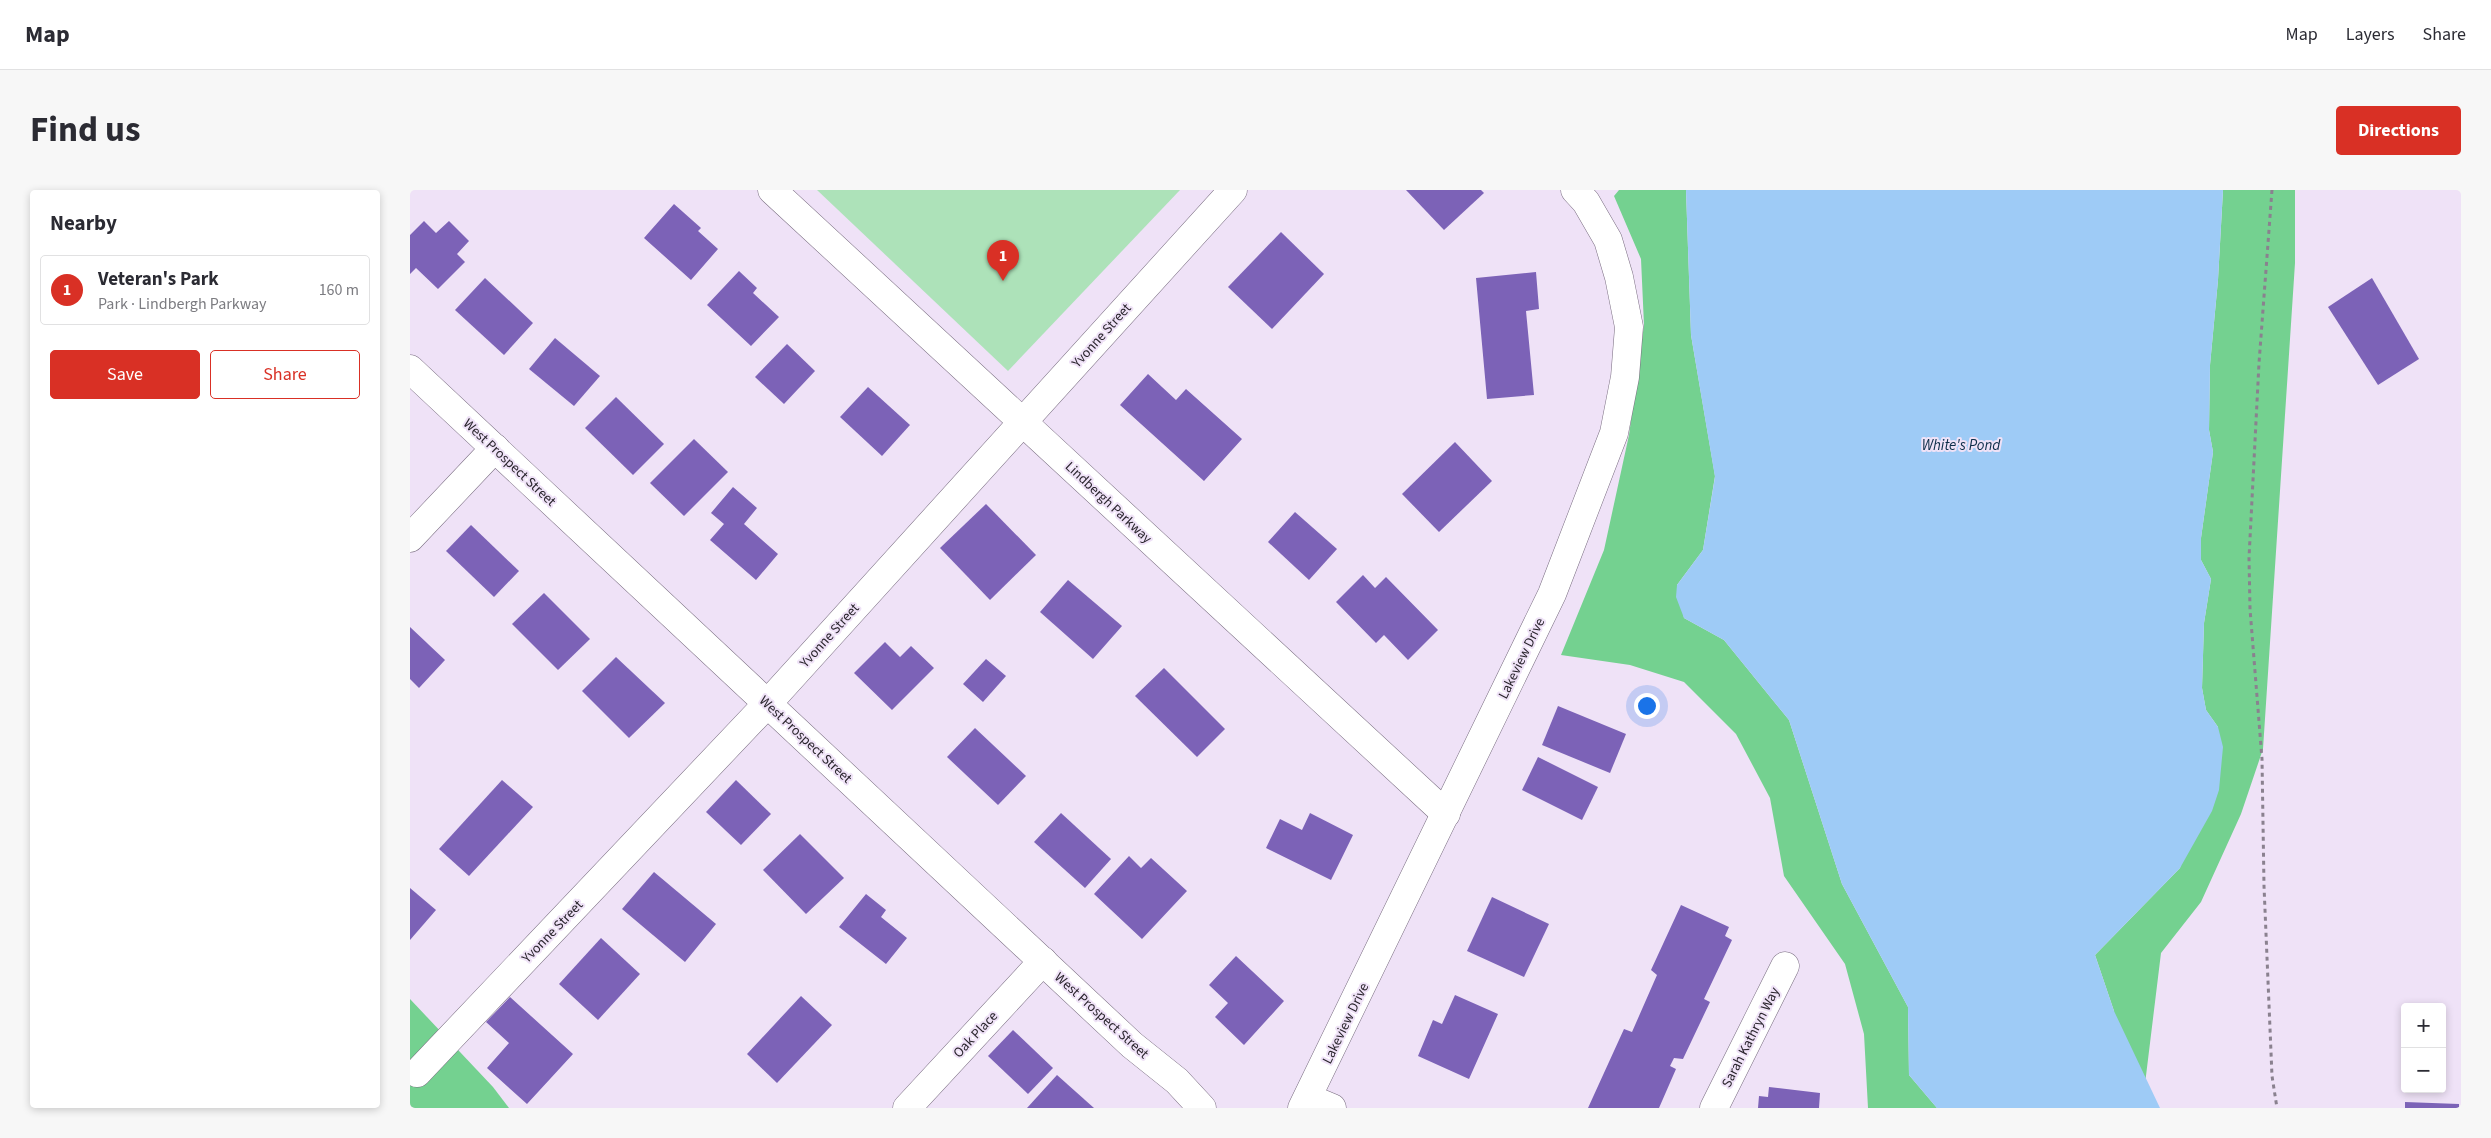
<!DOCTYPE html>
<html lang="en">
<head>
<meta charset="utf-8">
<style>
  :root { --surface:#fff; --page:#f7f7f7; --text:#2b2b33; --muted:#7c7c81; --line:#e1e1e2; --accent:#d93025 }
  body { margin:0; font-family:"Source Sans 3",sans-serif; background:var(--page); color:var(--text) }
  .controls { position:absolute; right:15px; bottom:15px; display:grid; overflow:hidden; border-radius:5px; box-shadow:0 2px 8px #0003 }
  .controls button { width:45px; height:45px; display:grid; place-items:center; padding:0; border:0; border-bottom:1px solid var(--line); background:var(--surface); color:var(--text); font:25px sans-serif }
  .you { position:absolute; left:1236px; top:515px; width:18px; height:18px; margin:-12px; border:4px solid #fff; border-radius:50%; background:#1a73e8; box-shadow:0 0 0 8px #1a73e833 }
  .badge { display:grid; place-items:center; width:32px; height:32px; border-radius:50%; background:var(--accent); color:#fff; font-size:16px; font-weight:700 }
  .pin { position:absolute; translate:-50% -41px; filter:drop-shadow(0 1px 2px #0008) }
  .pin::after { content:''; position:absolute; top:26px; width:18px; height:15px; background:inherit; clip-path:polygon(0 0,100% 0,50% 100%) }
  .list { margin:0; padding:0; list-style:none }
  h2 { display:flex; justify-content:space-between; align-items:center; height:65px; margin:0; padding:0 20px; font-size:21px }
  h2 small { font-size:16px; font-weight:400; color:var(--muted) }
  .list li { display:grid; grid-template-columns:32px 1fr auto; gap:15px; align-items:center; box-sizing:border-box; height:70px; margin:0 10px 10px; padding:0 10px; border:1px solid var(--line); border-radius:5px }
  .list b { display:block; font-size:19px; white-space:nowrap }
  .list p { margin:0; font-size:16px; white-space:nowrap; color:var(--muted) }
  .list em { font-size:16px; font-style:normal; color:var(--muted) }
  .actions { display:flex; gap:10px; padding:15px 20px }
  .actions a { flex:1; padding:11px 0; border:1px solid var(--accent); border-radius:5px; text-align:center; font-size:18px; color:var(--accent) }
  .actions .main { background:var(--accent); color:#fff }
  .map { position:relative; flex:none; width:2051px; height:918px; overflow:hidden; border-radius:5px }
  header { display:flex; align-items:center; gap:30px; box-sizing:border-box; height:70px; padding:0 25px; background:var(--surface); border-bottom:1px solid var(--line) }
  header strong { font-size:24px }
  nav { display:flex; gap:28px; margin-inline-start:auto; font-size:18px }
  .intro { display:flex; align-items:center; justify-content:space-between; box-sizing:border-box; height:120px; padding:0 30px }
  h1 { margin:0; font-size:35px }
  .button { padding:12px 22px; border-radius:5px; background:var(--accent); color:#fff; font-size:18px; font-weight:700 }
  main { display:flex; gap:30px; padding:0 30px }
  aside { flex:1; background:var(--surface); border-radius:5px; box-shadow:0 2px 8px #0003 }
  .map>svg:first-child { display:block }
  .green { fill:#ade2b9 }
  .forest { fill:#74d190 }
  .water { fill:#9ecbf6 }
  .building { fill:#7c62b7 }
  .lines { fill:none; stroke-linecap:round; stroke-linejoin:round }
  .minor-casing { stroke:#796d80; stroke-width:29 }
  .path { stroke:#8a818f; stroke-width:3; stroke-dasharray:4 4; stroke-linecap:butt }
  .minor { stroke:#fff; stroke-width:28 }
  .labels { text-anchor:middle; stroke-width:4; stroke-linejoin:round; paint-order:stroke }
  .street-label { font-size:14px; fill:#2a252d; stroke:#efe2f7 }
  .water-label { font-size:15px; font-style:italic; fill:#0d2e4a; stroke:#efe2f7 }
</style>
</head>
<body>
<header>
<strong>Map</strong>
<nav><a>Map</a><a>Layers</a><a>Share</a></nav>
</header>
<div class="intro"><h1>Find us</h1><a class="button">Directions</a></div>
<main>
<aside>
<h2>Nearby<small></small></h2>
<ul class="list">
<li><span class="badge">1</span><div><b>Veteran's Park</b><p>Park · Lindbergh Parkway</p></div><em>160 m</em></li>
</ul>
<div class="actions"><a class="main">Save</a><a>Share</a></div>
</aside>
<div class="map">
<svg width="2051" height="918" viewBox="0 0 2051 918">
  <rect width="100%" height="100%" fill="#efe2f7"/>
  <path class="green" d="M407,0H770L598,181Z"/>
  <g class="forest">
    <path d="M1209,0H1276L1281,145L1305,286L1293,360L1267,395L1274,428L1314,450L1379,530L1432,694L1498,817L1499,885L1527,918H1458L1454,844L1435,774L1374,686L1360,608L1326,544L1274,492L1220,475L1151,465L1194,360L1219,245L1234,135L1231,69L1204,6Z"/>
    <path d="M1813,0H1885V73L1853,559L1831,624L1791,712L1751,763L1735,894L1654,918L1704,821L1685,765L1770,678L1808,537L1796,520L1792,498L1794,433L1801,389L1791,370V348L1803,262L1799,240L1800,175L1808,90Z"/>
    <path d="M0,809L83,897L99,918H0Z"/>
  </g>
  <path class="water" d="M1276,0H1813L1808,90L1800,175L1799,240L1803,262L1791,348V370L1801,389L1794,433L1792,498L1796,520L1808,537L1813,557L1809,600L1802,621L1770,678L1685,765L1704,821L1750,918H1527L1499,885L1498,817L1432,694L1379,530L1314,450L1274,428L1266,407L1267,395L1293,360L1305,287L1281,145Z"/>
  <g class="building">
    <path d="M996,0H1071L1074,3L1034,40Z"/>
    <path d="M264,14L291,38L288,41L308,59L281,90L234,48Z"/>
    <path d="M14,31L26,43L39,31L59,51L47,64L55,72L28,99L6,78L0,84V45Z"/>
    <path d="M871,42L914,84L862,139L818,97Z"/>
    <path d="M329,81L347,98L343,103L369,127L341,156L297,115Z"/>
    <path d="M1126,82L1129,119L1116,121L1124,205L1077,209L1066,88Z"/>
    <path d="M75,88L123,133L94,165L45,120Z"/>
    <path d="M1962,88L2009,169L1968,195L1918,117Z"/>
    <path d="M145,148L190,186L164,216L119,179Z"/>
    <path d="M377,154L405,181L374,214L345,187Z"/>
    <path d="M738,184L766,210L776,199L832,249L794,291L710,215Z"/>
    <path d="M458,197L500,235L472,266L430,227Z"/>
    <path d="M206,207L254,254L223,285L175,238Z"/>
    <path d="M284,249L318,282L274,326L240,293Z"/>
    <path d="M1045,252L1082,291L1029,342L992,304Z"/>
    <path d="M323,297L347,318L334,334L368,364L346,390L300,350L314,334L301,323Z"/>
    <path d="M576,314L626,365L580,410L530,358Z"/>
    <path d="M885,322L927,359L899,390L858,352Z"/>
    <path d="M61,335L109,381L84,407L36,361Z"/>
    <path d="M953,385L965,398L976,387L1028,440L998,470L974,445L966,453L926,412Z"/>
    <path d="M658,390L712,436L683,469L630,422Z"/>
    <path d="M134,403L180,449L148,480L102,434Z"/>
    <path d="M0,437L35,470L9,498L0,489Z"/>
    <path d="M475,452L490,467L501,456L524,478L482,520L444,483Z"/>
    <path d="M206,467L255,513L219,548L172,501Z"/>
    <path d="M576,469L596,486L573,512L553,494Z"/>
    <path d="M754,478L815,539L787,567L725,506Z"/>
    <path d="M1148,516L1216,544L1200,583L1132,555Z"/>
    <path d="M565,538L616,586L588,615L537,567Z"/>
    <path d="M1128,567L1188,597L1172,630L1112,600Z"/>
    <path d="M92,590L123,617L59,686L29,659Z"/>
    <path d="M326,590L361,624L331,655L296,622Z"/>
    <path d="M651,623L701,669L675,698L624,652Z"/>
    <path d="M900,623L943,645L921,690L856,658L870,629L892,640Z"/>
    <path d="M390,644L434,688L396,724L353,680Z"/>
    <path d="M719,666L731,678L741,668L777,701L732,749L684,704Z"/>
    <path d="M244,682L306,734L275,772L212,719Z"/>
    <path d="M0,698L26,720L0,750Z"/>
    <path d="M456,704L476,720L471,727L497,748L476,774L429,737Z"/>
    <path d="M1082,707L1139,734L1114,787L1057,761Z"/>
    <path d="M1271,715L1319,737L1315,746L1322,750L1294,809L1300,812L1273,869L1264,868L1260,876L1266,879L1249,918H1178L1214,839L1222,842L1247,785L1241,780Z"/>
    <path d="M191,748L230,784L188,830L149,794Z"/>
    <path d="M826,766L874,811L834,855L805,827L818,813L799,795Z"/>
    <path d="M1045,805L1088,824L1059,889L1008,866L1023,830L1032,834Z"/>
    <path d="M391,806L422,835L367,893L337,864Z"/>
    <path d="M100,807L163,864L117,914L77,878L99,853L76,832Z"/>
    <path d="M603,840L643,878L618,904L578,866Z"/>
    <path d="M647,885L684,918H617Z"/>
    <path d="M1359,897L1410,903L1409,918H1348L1349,906L1358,907Z"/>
    <path d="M1995,912L2049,914V918H1995Z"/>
  </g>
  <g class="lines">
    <g class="minor-casing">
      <g id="minor">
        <path d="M362,0L1036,624"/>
        <path d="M0,179L722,855L767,891L792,918"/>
        <path d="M0,348L85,258"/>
        <path d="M7,883L358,513L823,0"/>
        <path d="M898,908L922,918"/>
        <path d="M497,918L633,771"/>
        <path d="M892,918L1142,404L1204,243L1215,187L1219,137L1209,87L1198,50L1176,12L1165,0"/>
        <path d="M1304,918L1375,776"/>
      </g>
    </g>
    <path class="path" d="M1862,0L1849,173L1839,368L1840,419L1852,569L1854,696L1862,886L1867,918"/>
    <use href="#minor" class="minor"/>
  </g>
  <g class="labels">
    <g class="street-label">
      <text transform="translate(691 145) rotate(-48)" y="5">Yvonne Street</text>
      <text transform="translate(100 272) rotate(43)" y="5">West Prospect Street</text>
      <text transform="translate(699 312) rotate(43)" y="5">Lindbergh Parkway</text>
      <text transform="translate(419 445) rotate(-48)" y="5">Yvonne Street</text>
      <text transform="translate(1111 468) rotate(-64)" y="5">Lakeview Drive</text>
      <text transform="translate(396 549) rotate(43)" y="5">West Prospect Street</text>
      <text transform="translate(142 741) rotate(-46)" y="5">Yvonne Street</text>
      <text transform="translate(692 825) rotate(42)" y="5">West Prospect Street</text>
      <text transform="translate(935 833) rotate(-64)" y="5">Lakeview Drive</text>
      <text transform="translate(565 844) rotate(-47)" y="5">Oak Place</text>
      <text transform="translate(1340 847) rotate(-63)" y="5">Sarah Kathryn Way</text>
    </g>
    <g class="water-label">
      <text x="1551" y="260">White's Pond</text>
    </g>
  </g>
</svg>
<div class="controls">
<button>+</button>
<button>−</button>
</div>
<div class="you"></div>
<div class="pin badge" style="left:593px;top:91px">1</div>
</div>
</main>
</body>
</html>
